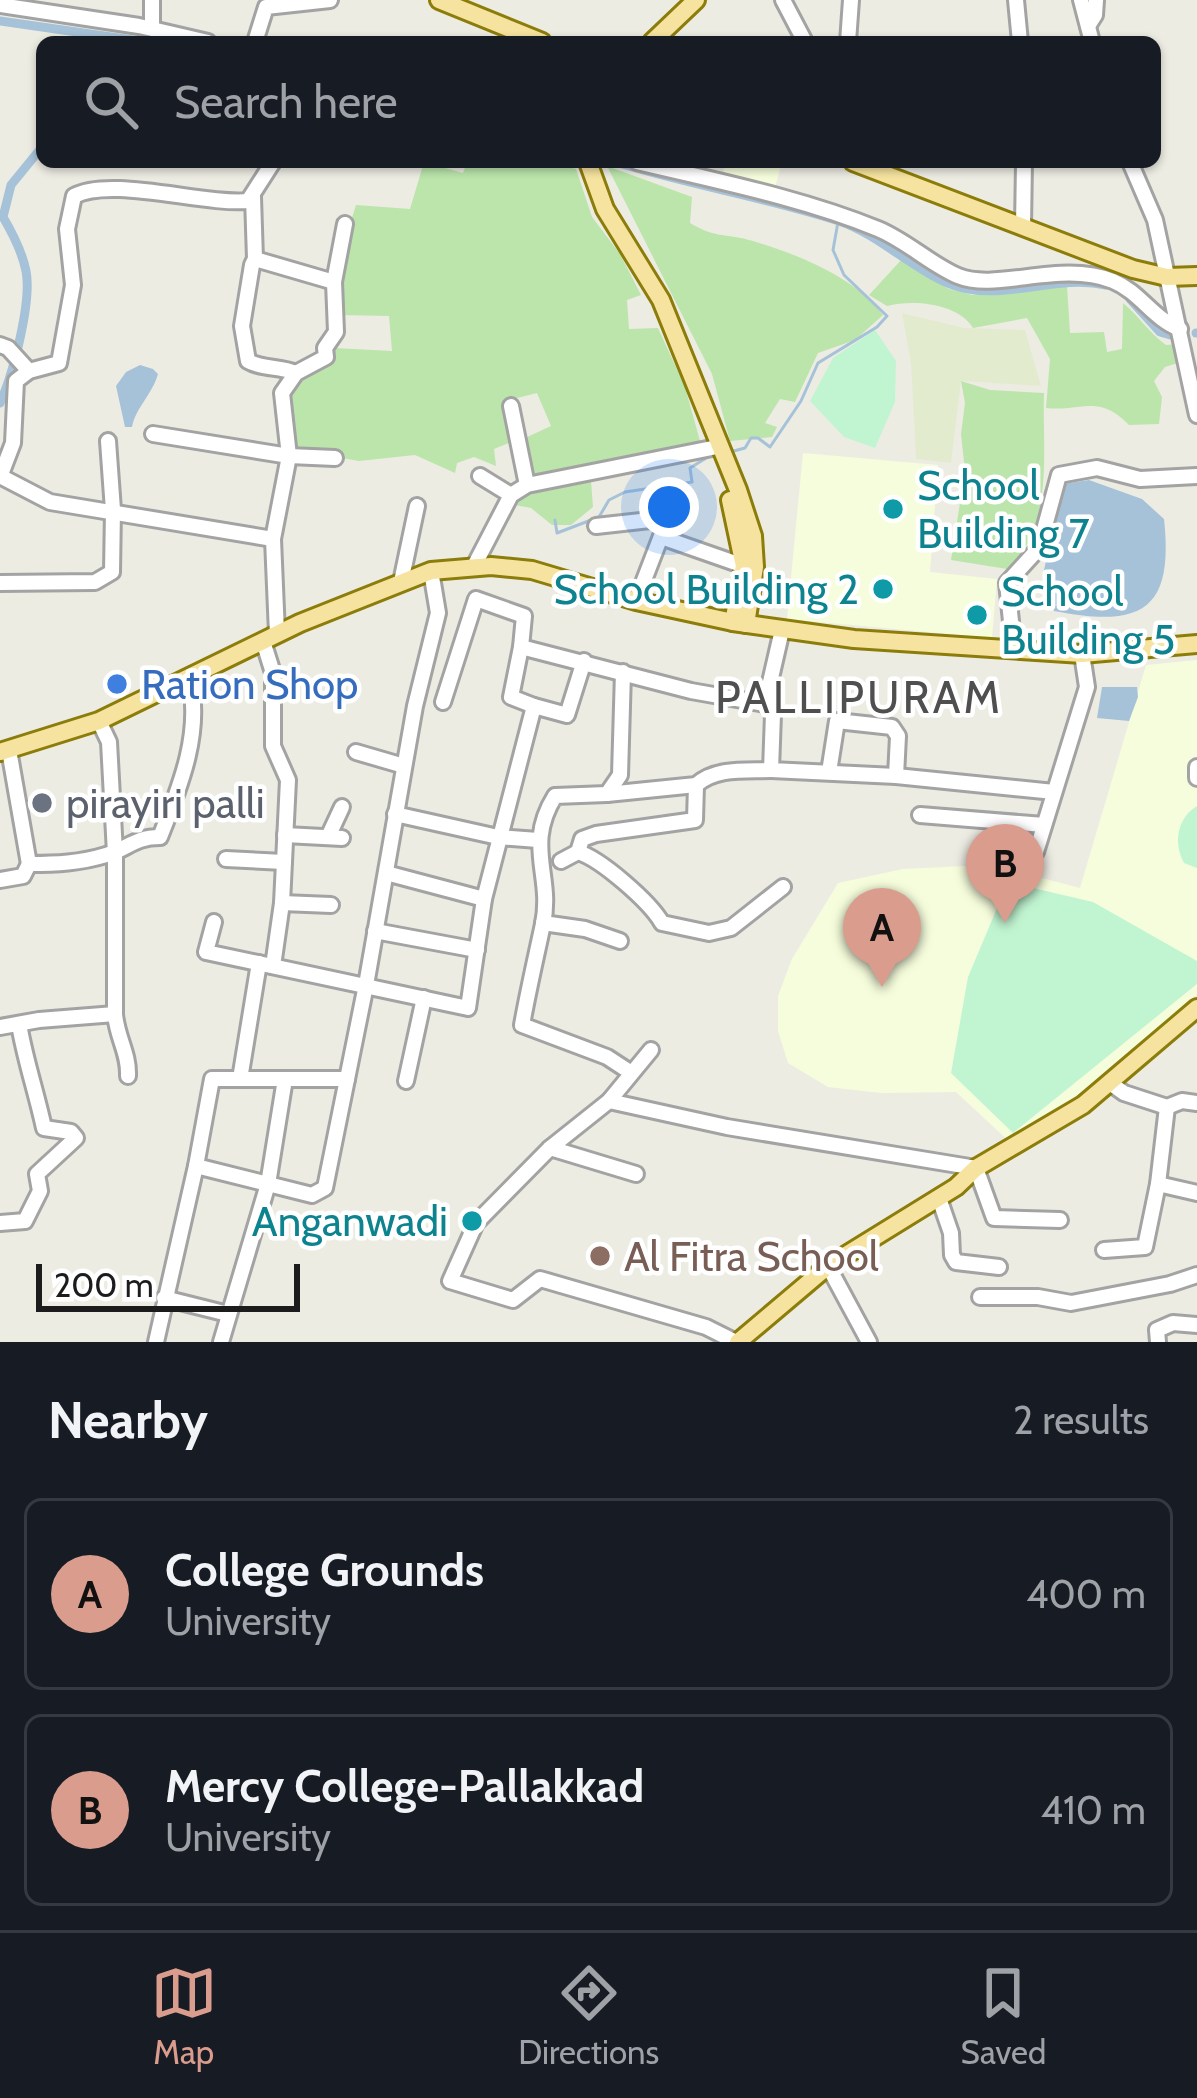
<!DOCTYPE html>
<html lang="en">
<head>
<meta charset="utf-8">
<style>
  :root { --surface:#171b24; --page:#20242c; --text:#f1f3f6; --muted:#9ea1a6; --line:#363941; --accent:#da9c8d }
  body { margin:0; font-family:Cabin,sans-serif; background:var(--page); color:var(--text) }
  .scale { position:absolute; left:36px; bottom:30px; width:264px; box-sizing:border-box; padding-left:12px; border:6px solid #1c1c1c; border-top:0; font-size:33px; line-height:42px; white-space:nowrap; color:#1c1c1c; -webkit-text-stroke:9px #fff; paint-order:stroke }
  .you { position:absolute; left:669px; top:507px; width:42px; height:42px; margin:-30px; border:9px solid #fff; border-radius:50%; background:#1a73e8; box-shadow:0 0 0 18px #1a73e833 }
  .badge { display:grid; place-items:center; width:78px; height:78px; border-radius:50%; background:var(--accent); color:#111; font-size:39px; font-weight:700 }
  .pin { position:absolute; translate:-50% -99px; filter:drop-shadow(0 3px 6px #0008) }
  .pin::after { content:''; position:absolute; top:63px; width:42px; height:36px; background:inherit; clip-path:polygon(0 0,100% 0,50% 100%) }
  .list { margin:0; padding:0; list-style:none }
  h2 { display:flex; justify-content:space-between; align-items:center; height:156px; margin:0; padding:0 48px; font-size:51px }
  h2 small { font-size:39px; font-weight:400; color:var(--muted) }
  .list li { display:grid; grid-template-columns:78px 1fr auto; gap:36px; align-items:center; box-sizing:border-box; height:192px; margin:0 24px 24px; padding:0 24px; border:3px solid var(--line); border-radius:18px }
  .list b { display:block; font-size:45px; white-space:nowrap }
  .list p { margin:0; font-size:39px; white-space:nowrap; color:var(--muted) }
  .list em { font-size:39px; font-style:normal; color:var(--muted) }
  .icon { flex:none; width:66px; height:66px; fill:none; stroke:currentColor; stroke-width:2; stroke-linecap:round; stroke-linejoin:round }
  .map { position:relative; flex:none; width:1197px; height:1342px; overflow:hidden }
  .search { position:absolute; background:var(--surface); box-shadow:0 3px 9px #0004; left:36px; right:36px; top:36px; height:132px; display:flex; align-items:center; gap:30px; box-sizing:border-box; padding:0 42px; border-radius:18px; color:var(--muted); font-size:45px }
  .sheet { height:588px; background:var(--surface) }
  nav { display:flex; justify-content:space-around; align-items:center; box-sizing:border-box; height:168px; border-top:3px solid var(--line); background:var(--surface); font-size:33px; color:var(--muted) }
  nav a { display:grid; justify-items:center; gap:6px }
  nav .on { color:var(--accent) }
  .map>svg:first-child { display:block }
  .education { fill:#f6fddc }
  .farmland { fill:#e3ebcf }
  .grass { fill:#bbe5ab }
  .park { fill:#c1f5d1 }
  .water { fill:#a6c2d8 }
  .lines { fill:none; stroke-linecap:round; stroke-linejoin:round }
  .stream { stroke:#a6c2d8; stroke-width:3 }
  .canal { stroke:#a6c2d8; stroke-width:9 }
  .minor-casing { stroke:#a3a3a3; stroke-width:20 }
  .major-casing { stroke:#8c7c09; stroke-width:22 }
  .minor { stroke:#fff; stroke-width:14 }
  .major { stroke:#f6e39f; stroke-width:16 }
  .culture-dot { fill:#0f9aa8; stroke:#fff; stroke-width:4.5 }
  .shop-dot { fill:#3f7fe0; stroke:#fff; stroke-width:4.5 }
  .worship-dot { fill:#6b7280; stroke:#fff; stroke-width:4.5 }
  .education-dot { fill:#8d6e63; stroke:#fff; stroke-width:4.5 }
  .labels { text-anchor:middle; stroke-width:9; stroke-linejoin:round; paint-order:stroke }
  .culture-label { font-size:42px; fill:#0d838f; stroke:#fff; text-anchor:start }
  .shop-label { font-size:42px; fill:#366cbe; stroke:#fff; text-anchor:start }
  .worship-label { font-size:42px; fill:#5b616d; stroke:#fff; text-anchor:start }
  .education-label { font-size:42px; fill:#785e54; stroke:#fff; text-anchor:start }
  .neighbourhood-label { font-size:45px; letter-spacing:3px; fill:#4f4f4f; stroke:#fff }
</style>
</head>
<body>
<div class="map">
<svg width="1197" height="1342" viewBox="0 0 1197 1342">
  <rect width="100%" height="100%" fill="#edece3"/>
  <g class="education">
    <path d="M726,162H782L773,195L721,181Z"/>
    <path d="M803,453L938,465L930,572L997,579L992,638L787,619Z"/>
    <path d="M1197,660V995L1083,1091L1012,1144L956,1092L881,1093L828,1087L788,1063L778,1031V996L792,959L838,883L903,869L964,866L1019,872L1080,888L1146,665Z"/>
  </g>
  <path class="farmland" d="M902,313L964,328L1025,330L1041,386L961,381L951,463L916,459L911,364Z"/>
  <g class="grass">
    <path d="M424,162L463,173L467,162H553L576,169L592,217L620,254L641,295L627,300L629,329L658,328L685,387L700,441L598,468L591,481L593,507L571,525H552L531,508L515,505L513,493L530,484L525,438L551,426L537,393L513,399L514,441L494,449L496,466L474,457L457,463L455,473L415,455L359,461L292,449L285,393L300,370L334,348L392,351L389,316L338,315V263L356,205L410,209Z"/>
    <path d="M607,166L692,197L690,223C717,239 726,233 753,241C798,255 854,276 883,315L855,340L818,353L795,402L780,399L765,423L777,427L772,437L730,441L712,374Z"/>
    <path d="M903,258L949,289L972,295L1067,286L1070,333L1104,332L1107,352L1122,349L1123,303C1139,316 1149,333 1166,345L1178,344L1181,362L1165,367L1154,381L1162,397L1159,424L1129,425C1098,393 1082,412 1046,408L1050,359L1027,318L973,328C958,303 913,299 887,306L869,295Z"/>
    <path d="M961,381L990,390L1044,393C1042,449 1055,529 1007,569L951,560L965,471L961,434L965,403Z"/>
  </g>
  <g class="park">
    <path d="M875,330L896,361L895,402L875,448L844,437L810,401L833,358Z"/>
    <path d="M1197,806V868L1184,863C1173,843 1177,818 1197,806Z"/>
    <path d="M1008,882L1093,902L1197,961V984L1013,1133L951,1073L968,977Z"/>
  </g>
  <g class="water">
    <path d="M140,365L153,369L158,374C152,395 136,407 132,427H125L116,386L126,372Z"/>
    <path d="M1089,480L1142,499L1164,519C1174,611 1141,628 1054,611L1044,570L1063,484Z"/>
    <path d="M1102,687H1137L1138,697L1129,721L1097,718Z"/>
  </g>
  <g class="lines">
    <g class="stream">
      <path d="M730,452L745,448L751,438H758L770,447L801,401L818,363L877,327L887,316L844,275L833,250L838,222"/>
      <path d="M555,520L557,533L599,517L609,500L625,492L692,482L690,468L711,455"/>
    </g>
    <g class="canal">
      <path d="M0,21L146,42"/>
      <path d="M616,162C689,185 766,197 839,221C884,236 925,282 968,289C1014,297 1060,275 1106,285"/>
      <path d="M1130,299L1160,332L1174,336"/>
      <path d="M1196,333H1197"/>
      <path d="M0,403C13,375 32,301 26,271C22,251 13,234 3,217L11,185L42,147"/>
    </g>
    <g class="minor-casing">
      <g id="minor">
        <path d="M783,0L805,42"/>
        <path d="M1016,0L1020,42"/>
        <path d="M1081,0L1092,42"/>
        <path d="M0,5L139,26L208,42"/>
        <path d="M1088,26L1095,15L1096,0"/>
        <path d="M152,28V0"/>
        <path d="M255,42L266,7L330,0"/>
        <path d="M848,42L851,0"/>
        <path d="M637,162C717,181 802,198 878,229C907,241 930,264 958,276C997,292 1060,260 1113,281C1140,292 1153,319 1180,329"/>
        <path d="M1130,162L1155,220L1197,415"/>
        <path d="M253,197L255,259"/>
        <path d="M1023,227L1024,162"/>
        <path d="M0,345L8,348L29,371"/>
        <path d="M296,373C280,366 261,369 248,361L242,326L252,265L255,259L334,282"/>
        <path d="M511,406L527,485"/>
        <path d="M153,434L289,456L335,458"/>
        <path d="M0,476L50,502L273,539"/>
        <path d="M480,476L511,495"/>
        <path d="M0,477L13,443L16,381L29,371L59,363L73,285L67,229L74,196C111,176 202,205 248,201L273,162"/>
        <path d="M596,526L668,518L636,601"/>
        <path d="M661,537L744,566"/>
        <path d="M473,568L511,495L527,485L712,448"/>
        <path d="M401,582L417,506"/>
        <path d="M0,583L95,582L112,572L113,510L108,441"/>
        <path d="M277,634L273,539L289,456L282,393L296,373L326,357L325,348L336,332L334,282L345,224"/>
        <path d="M263,641L273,673V746L288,780L282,903L273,966"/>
        <path d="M1014,650L1007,583L1039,548L1059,475L1097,468L1140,479L1197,476"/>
        <path d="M623,672L620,775L607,794L555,796C524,846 553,875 543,924C536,957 528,991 522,1025L607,1057L630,1072"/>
        <path d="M443,702L476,599L524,616L521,647L691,691L765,704L773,714L771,770L896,776L1054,792"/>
        <path d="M765,704L782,630"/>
        <path d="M534,706L567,715L584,661"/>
        <path d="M99,721L109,742L115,853V1014C117,1038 129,1053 128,1076"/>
        <path d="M9,750L29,864C56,864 80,863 106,855C128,849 134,837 160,837C180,787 203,731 189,677"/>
        <path d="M356,752L404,766"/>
        <path d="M1197,767V778"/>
        <path d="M829,772L837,721L892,727L898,736L896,776"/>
        <path d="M607,794L696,785C716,767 746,771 771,770"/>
        <path d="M395,814L498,837L538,840"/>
        <path d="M920,815L1044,825"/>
        <path d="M285,835L342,838"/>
        <path d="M328,837L342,807"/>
        <path d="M578,852L582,839L596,834L695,820L696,785"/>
        <path d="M1036,852L1087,687L1082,654"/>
        <path d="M226,859L284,862"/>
        <path d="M561,861L578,852C601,859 650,902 662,923L709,933L731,928L783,887"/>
        <path d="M386,873L484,899"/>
        <path d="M0,880L23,876L29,864"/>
        <path d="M282,903L331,905"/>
        <path d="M214,922L206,952L468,1008L484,899L534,706L511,697L521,647"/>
        <path d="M543,923L585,929L620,941"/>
        <path d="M375,931L477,950"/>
        <path d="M0,1027L39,1020L115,1014"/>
        <path d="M651,1050L609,1101L550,1148L476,1223L450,1281L513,1300L540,1279L706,1327L736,1342"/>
        <path d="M240,1079H347"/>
        <path d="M406,1081L424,998"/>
        <path d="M1110,1083L1124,1093L1167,1107L1182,1101L1197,1103"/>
        <path d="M609,1101L727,1127L976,1168L994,1218L1060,1220"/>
        <path d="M550,1148L636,1174"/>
        <path d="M196,1166L212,1079H240L259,963"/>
        <path d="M1158,1184L1167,1107"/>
        <path d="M939,1198L951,1233L952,1255L956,1262L999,1267"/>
        <path d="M0,1223L25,1221L40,1191L37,1174L76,1138L71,1132L44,1128C36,1091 25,1060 19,1024"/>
        <path d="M1104,1250L1145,1247L1158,1184L1197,1193"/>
        <path d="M828,1266L869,1342"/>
        <path d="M980,1297H1038L1071,1303L1170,1284L1197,1275"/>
        <path d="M164,1298L228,1314"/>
        <path d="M156,1342L196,1166L312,1195L325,1188L366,985L415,706L438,613L431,571"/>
        <path d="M221,1342L268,1184L285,1079"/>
        <path d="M1158,1342L1157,1330L1173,1323L1197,1325"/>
      </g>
    </g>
    <g class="major-casing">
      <g id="major">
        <path d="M439,0L542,42"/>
        <path d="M652,42L696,0"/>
        <path d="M588,162L605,209L661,300L738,490L753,536L755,567L746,624"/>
        <path d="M853,162L1133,269L1167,277L1197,276"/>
        <path d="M730,500L744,566L733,622"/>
        <path d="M0,752L99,721L300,623L431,571L491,566L532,570L636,601L733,622L854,639L1082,654L1197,644"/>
        <path d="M738,1342L828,1266L956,1187L976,1168L1083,1105L1197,1008"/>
      </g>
    </g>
    <use href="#minor" class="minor"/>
    <use href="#major" class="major"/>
  </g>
  <g class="culture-dot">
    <circle cx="893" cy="509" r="12"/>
    <circle cx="883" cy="589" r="12"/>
    <circle cx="977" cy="615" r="12"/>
    <circle cx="472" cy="1221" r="12"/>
  </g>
  <circle class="shop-dot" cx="117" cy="684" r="12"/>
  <circle class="worship-dot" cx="42" cy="803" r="12"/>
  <circle class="education-dot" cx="600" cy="1256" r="12"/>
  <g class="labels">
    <g class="culture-label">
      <text x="917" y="500">School<tspan x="917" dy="48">Building 7</tspan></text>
      <text x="859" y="604" text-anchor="end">School Building 2</text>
      <text x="1001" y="606">School<tspan x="1001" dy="48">Building 5</tspan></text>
      <text x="448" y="1236" text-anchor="end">Anganwadi</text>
    </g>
    <g class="shop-label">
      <text x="141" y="699">Ration Shop</text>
    </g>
    <g class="worship-label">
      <text x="66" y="818">pirayiri palli</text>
    </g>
    <g class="education-label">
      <text x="624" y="1271">Al Fitra School</text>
    </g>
    <g class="neighbourhood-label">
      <text x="859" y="713">PALLIPURAM</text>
    </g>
  </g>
</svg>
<div class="scale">200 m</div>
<div class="you"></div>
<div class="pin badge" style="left:882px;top:987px">A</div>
<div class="pin badge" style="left:1005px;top:923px">B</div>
<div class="search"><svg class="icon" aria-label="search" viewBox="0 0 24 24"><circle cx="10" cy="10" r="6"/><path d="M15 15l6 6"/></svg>Search here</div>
</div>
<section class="sheet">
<h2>Nearby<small>2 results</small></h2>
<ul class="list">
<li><span class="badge">A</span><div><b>College Grounds</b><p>University</p></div><em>400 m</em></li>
<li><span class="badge">B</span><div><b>Mercy College-Pallakkad</b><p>University</p></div><em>410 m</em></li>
</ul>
</section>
<nav>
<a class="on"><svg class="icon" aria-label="map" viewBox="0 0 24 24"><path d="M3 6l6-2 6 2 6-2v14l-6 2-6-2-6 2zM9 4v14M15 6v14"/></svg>Map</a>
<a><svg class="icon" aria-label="directions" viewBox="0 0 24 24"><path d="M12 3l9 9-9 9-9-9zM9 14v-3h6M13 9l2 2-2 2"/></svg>Directions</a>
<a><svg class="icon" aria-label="saved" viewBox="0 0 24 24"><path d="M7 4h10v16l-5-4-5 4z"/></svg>Saved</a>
</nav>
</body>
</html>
